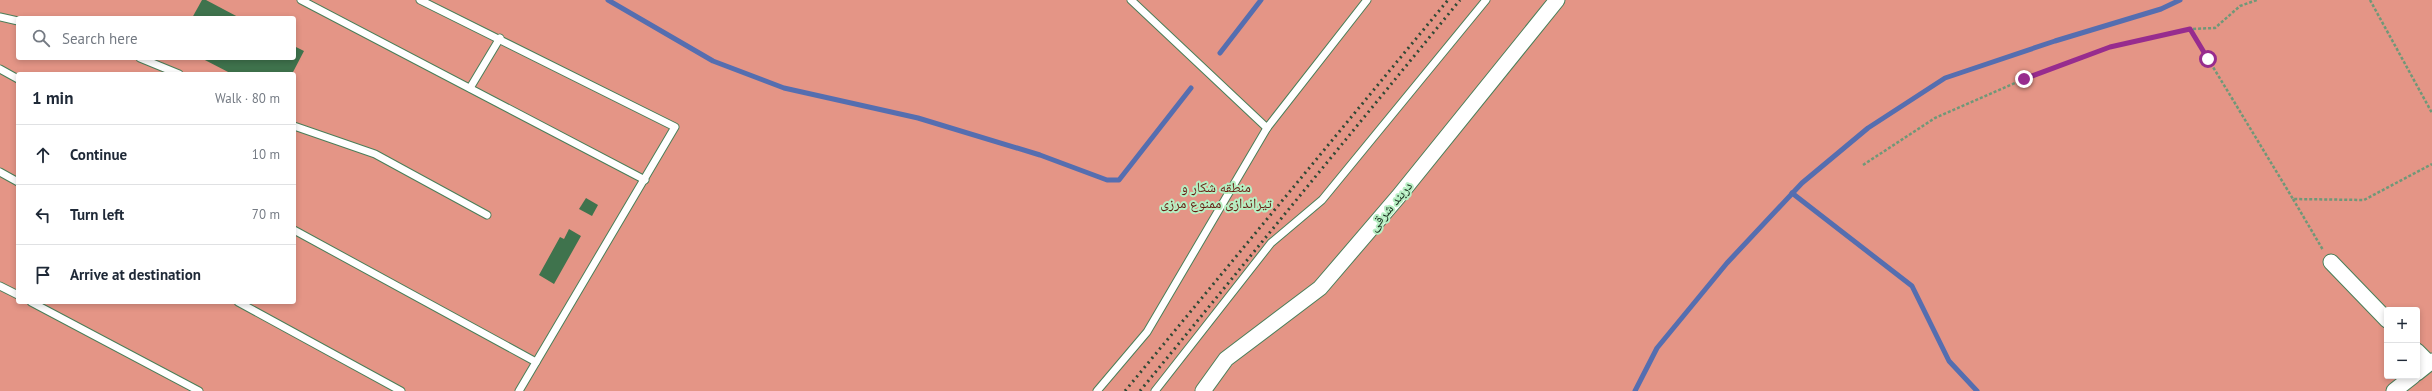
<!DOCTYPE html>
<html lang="en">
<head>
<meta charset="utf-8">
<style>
  :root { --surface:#fff; --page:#f6f6f7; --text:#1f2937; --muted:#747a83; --line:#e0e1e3 }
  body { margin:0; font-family:"PT Sans","Noto Naskh Arabic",sans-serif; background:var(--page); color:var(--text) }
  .controls { position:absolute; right:12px; bottom:12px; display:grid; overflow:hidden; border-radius:4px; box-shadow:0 2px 6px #0003 }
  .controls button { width:36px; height:36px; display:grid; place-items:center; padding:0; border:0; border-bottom:1px solid var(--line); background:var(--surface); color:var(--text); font:20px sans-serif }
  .stop { position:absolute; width:12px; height:12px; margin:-9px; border:3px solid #972c8e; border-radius:50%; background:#fff }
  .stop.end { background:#972c8e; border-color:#fff; box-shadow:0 1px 4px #0008 }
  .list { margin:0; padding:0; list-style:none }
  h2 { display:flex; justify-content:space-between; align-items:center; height:52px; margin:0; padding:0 16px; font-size:17px }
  h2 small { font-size:13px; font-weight:400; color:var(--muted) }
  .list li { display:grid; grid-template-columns:26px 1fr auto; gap:12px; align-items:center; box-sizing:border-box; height:60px; padding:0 16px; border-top:1px solid var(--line) }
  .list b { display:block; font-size:15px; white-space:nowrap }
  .list em { font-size:13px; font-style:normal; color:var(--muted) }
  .icon { flex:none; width:22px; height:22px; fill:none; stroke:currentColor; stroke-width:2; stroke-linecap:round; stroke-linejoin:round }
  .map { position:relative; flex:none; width:2432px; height:391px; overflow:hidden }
  .search { position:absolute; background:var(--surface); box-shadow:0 2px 6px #0003; left:16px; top:16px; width:280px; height:44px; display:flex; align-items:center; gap:10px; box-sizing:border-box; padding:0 14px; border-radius:4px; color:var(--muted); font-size:15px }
  .panel { position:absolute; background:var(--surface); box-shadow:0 2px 6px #0003; left:16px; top:72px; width:280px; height:232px; border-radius:4px }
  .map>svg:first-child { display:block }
  .green { fill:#e49586; fill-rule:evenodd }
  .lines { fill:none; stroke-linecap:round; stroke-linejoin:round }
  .stream { stroke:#556eb0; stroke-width:5 }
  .building { fill:#3f734d }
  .lane-casing { stroke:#4a7e58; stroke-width:9 }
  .street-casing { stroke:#4a7e58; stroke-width:17 }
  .path { stroke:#6f9878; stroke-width:2.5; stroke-dasharray:3 2; stroke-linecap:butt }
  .lane { stroke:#fff; stroke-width:7 }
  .street { stroke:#fff; stroke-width:15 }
  .rail { stroke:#2f4935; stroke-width:3; stroke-dasharray:2 4; stroke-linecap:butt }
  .route { stroke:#972c8e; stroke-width:5 }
  .labels { text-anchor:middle; stroke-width:4; stroke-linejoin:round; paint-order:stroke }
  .park-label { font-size:14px; fill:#661a10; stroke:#b7efc3 }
  .street-label { font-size:14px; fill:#192e1e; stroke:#b7efc3 }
</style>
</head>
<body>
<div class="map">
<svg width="2432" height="391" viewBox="0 0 2432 391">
  <rect width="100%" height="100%" fill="#aae1b6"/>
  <path class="green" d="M0,0H2432V391H0ZM18,18H294V58H18ZM18,74H294V302H18ZM2387,310H2417V376H2387Z"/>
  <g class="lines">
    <g class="stream">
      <path d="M608,0L713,61L784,88L918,118L1040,155L1107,180H1119L1191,88"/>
      <path d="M1220,53L1261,0"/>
      <path d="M1792,193L1912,286L1949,361L1977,391"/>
      <path d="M1635,391L1657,348L1727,263L1802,183L1868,128L1945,78L2055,41L2161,9L2180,0"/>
    </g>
  </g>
  <g class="building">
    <path d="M202,0H206L240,18H192Z"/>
    <path d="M294,46L304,51L292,74H232L201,58H294Z"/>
    <path d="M586,198L598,205L592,216L579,209Z"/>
    <path d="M569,229L581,236L554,284L539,275L560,237L564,239Z"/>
  </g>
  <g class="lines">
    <g class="lane-casing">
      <g id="lane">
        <path d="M301,0L645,180"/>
        <path d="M420,0L675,127L519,391"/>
        <path d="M1131,0L1267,128L1367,0"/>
        <path d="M0,17L18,21"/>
        <path d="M140,58L179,74"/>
        <path d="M0,69L18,79"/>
        <path d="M470,88L500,38"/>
        <path d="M294,126L375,154L487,215"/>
        <path d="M0,172L18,182"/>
        <path d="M294,230L536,362"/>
        <path d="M0,286L18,295"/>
        <path d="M31,302L199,391"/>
        <path d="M238,302L401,391"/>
        <path d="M1097,391L1147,332L1267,128"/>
        <path d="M1155,391L1271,243L1322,200L1486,0"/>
      </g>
    </g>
    <g class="street-casing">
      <g id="street">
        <path d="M2331,262L2387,320"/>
        <path d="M2417,351L2429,363"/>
        <path d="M2417,373L2432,361"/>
        <path d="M1203,391L1226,359L1320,288L1398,197L1557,0"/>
        <path d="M2394,391L2413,376"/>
      </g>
    </g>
    <g class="path">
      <path d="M2370,0L2432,113"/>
      <path d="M2190,29L2293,199L2364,200L2432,164"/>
      <path d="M1863,165L1935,118L2024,79L2110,47L2190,29L2215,28L2240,6L2257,0"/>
      <path d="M2293,199L2323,250"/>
    </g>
    <use href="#lane" class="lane"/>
    <use href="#street" class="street"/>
    <g class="rail">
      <path d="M1125,391L1448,0"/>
      <path d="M1140,391L1460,0"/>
    </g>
  </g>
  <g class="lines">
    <path class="route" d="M2024,79L2110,47L2190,29L2208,59"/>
  </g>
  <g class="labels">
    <g class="park-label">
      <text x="1216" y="192">منطقه شکار و<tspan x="1216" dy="16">تیراندازی ممنوع مرزی</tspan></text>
    </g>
    <g class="street-label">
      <text transform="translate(1390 206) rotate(-50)" y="5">دربند شرقی</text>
    </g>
  </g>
</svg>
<div class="controls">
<button>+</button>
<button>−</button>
</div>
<div class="stop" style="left:2208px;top:59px"></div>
<div class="stop end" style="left:2024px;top:79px"></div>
<div class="search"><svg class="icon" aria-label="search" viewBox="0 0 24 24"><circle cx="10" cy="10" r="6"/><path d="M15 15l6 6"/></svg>Search here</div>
<section class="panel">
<h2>1 min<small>Walk · 80 m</small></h2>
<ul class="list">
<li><svg class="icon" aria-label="ahead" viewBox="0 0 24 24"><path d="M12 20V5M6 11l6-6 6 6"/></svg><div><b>Continue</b></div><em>10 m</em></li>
<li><svg class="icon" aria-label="left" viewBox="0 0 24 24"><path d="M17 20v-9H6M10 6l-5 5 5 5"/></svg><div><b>Turn left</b></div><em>70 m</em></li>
<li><svg class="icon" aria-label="arrive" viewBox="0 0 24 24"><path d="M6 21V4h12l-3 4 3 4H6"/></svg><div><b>Arrive at destination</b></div></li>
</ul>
</section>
</div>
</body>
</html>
